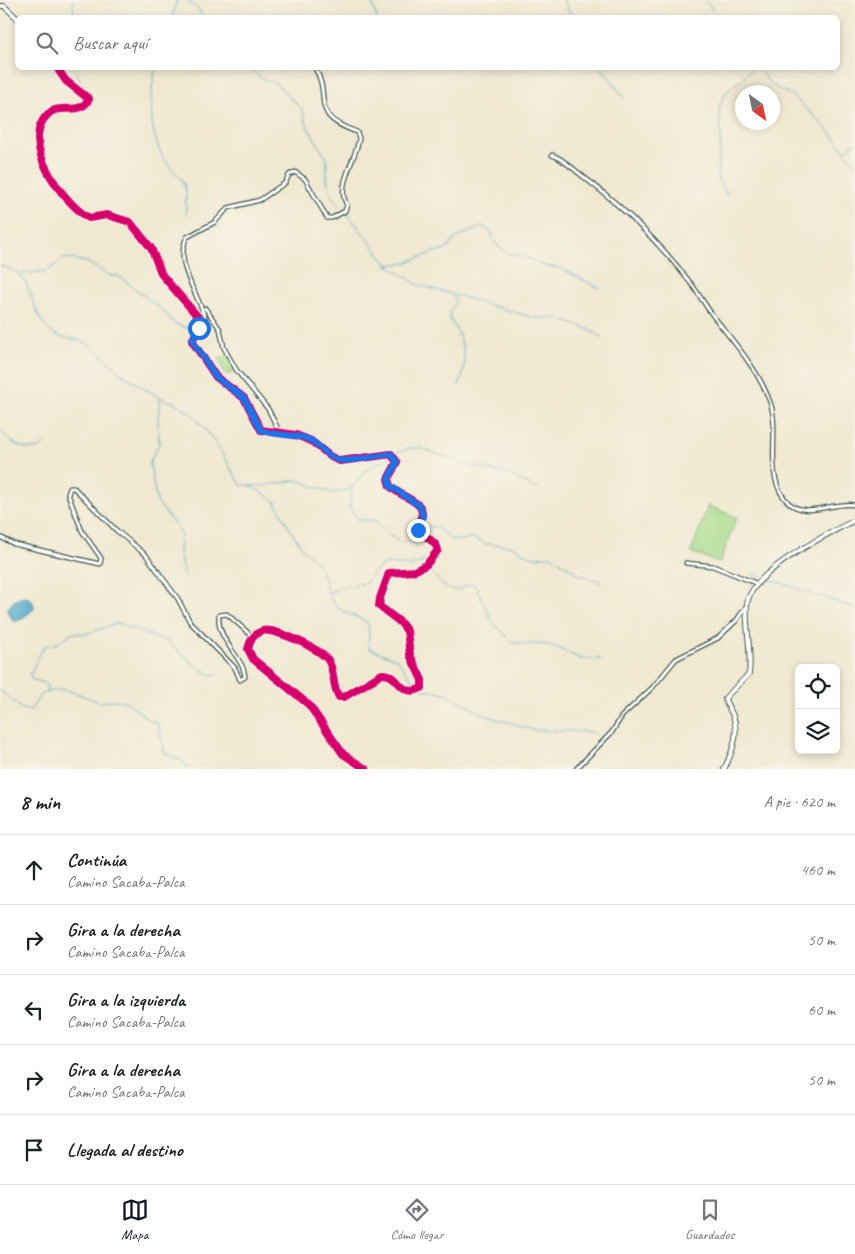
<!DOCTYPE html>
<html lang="es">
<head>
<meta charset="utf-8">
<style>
  :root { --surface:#fff; --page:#f2f2f2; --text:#202124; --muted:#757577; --line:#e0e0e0; --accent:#111827 }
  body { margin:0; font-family:Caveat,sans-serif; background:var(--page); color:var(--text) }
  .controls { position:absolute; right:15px; bottom:15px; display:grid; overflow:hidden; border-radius:8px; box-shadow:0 2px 8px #0003 }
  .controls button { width:45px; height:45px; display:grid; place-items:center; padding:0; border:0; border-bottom:1px solid var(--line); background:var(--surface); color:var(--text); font:25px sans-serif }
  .compass { position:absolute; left:735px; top:85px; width:45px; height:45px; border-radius:50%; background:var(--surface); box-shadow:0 2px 8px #0003; rotate:147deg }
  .stop { position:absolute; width:15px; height:15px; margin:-11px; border:4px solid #1a73e8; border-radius:50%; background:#fff }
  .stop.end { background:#1a73e8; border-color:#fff; box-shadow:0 1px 5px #0008 }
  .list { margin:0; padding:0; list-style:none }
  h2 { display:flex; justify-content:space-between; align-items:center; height:65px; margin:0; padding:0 20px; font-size:21px }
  h2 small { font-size:16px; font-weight:400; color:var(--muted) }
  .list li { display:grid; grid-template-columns:32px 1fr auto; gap:15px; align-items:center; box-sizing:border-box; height:70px; padding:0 20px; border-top:1px solid var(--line) }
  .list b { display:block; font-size:19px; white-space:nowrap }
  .list p { margin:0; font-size:16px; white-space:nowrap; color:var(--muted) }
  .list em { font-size:16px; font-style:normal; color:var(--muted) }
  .icon { flex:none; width:28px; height:28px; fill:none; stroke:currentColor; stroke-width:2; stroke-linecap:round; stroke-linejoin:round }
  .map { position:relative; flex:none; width:855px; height:769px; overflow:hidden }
  .search { position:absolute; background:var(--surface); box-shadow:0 2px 8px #0003; left:15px; right:15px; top:15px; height:55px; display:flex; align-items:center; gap:12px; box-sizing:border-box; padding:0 18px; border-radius:8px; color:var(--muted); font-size:19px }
  .sheet { height:415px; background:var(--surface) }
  nav { display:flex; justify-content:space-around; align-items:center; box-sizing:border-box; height:70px; border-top:1px solid var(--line); background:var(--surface); font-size:14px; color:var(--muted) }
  nav a { display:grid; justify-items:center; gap:2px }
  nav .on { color:var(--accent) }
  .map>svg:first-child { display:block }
  .green { fill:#a8db8b; stroke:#648c60 }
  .water { fill:#4ca7ca; stroke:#36727f }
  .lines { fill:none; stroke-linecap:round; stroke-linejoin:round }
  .stream { stroke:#4ca7ca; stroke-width:1 }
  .minor-casing { stroke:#3e574b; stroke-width:5.5 }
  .tertiary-casing { stroke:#3e574b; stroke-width:6 }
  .minor { stroke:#fff; stroke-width:3 }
  .tertiary { stroke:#fff; stroke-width:4 }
  .cycleway-casing { stroke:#f7f3e8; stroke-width:11 }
  .cycleway { stroke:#d6006c; stroke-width:8 }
  .route { stroke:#1a73e8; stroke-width:6 }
</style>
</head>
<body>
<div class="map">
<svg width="855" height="769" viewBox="0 0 855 769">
  <rect width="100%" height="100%" fill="#f7f3e8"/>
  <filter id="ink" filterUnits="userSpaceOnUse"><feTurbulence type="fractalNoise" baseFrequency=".02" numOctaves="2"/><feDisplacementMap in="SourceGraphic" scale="10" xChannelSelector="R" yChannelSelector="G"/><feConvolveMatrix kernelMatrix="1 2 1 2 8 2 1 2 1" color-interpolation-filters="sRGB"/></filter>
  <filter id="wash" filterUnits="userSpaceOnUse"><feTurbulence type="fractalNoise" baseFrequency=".0096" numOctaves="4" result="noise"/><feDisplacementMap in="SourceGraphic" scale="20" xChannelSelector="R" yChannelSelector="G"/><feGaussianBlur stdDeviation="1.12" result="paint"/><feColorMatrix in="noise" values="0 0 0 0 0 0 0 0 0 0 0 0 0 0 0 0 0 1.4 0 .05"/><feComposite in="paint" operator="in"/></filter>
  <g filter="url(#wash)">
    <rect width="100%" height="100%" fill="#f0e8d0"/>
    <g class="green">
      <path d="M228,355L236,371L226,375L219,359Z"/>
      <path d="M708,506L737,517L720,563L691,552Z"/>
    </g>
    <path class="water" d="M25,596L32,600L35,608L22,619L14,622L6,610L14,601Z"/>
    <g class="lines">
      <g class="stream">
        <path d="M73,0L74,18"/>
        <path d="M187,0L200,11L203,18"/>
        <path d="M371,0L377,18"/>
        <path d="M563,0L573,18"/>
        <path d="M705,0L715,13L725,18"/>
        <path d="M172,18L177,0"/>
        <path d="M74,68L81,81"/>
        <path d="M156,68C148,95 149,134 164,159C170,169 181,175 185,187C187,195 185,205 186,214"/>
        <path d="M249,68L261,78L276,84L302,109L307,126L327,159V181L332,197L343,209"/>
        <path d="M602,68L624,98"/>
        <path d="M758,68L769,82L781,91L791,94L831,133L855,165"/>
        <path d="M846,150L855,143"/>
        <path d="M727,195L717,178L721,138L719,106L727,91L748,74L753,68"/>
        <path d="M346,212L388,265L416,284L535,318H556L588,329L602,337"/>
        <path d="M388,265L406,263L434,252L446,250L456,238L482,226L491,232L495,243L506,253L526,257L547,267L560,268L599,288"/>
        <path d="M0,266C37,272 26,306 48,329C61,342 72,336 86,343C100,351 111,366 124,375C135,383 148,391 160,397C167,401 175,402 181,406C208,425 224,457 241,485L264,486L297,480L333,493L351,489L365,471L390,457"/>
        <path d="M22,274L47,271L65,258L87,262L110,276H119L163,311L175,324L188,328"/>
        <path d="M453,296L456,301C454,306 450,309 450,315C449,320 453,324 456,329C465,347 468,367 459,385"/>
        <path d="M160,399L158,417L159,444L150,461V466L157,502L181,533L179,551L184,577"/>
        <path d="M0,429C8,442 24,452 40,448L44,444"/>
        <path d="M393,454L410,448H421L471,466L507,474L535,488L539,487"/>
        <path d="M251,486L274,500L291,531L303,549L320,566L329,595L337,608L367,622C372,631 366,639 370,649L397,659L414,682L424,690L445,693L487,716L533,730L593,732L596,735"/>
        <path d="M351,490L350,509L358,519L376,521C388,534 403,555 419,532"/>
        <path d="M422,529L433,526C450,533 447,547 470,537L486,544L512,546L533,557L552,556L580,575L602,582"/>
        <path d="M753,574L762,577"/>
        <path d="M766,578L855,608"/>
        <path d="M329,593L341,587L366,583L376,570L385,564L411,566L424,561C433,572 444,595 460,589C466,586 469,583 476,586L492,622L513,643L551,645L581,659H600"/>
        <path d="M0,690L22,709L31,710L41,694L55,690H67L100,702L115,700L127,702L149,720L158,724L165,753L182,761L190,769"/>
        <path d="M47,693V684L31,679L30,674L44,646L54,645L71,633L86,634L117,623L168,642L196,666L211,675H218"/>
      </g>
    </g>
  </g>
  <g filter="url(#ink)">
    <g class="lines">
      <g class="minor-casing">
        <g id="minor">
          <path d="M552,155C562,158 572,168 580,174C622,206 661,244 693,286C700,296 706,307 714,317C735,344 758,369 770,402C781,433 762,479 789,503C807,519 834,501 855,505"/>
          <path d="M205,308L220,329L224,348L237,371L268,409L280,433"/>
          <path d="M196,331H201L207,326C203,298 172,266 187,237L215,222L228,208L260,200L285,183L289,175L295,172L305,179L327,218H332L345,211L347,205C335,186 357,158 359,138L357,132C307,115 333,99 315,68"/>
          <path d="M0,537L14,544L100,564L101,558L82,531L68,494L70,488H74L117,531L146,555L178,599L190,622L235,668L240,680L245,677C244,657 216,640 219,615L227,614L253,637"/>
          <path d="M686,563L713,566L758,584"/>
          <path d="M576,769L612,732L622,716L653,687L676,659L718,638L736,621L747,605"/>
        </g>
      </g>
      <g class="tertiary-casing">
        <g id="tertiary">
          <path d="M0,6H4L18,19"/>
          <path d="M57,68L66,81L89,99C79,117 61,102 48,114C18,143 63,202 89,218L107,215L130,222L151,248L162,275L199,318V328L192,341L216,377L244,398L261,430L296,435L311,441L331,457L340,461L391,454L397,462L388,479L390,486C402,500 434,501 417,525C420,537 436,539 438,550L426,565L414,571L389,573L380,598L379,606L400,622L407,631L410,655L422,680V688C399,699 400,673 382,674L344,697H339C332,686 335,671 328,660C321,649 273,627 262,631C253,634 250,641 248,649L253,659L309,705L343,754L366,769"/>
          <path d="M724,769C732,754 740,733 733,716C731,710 726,705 725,698L749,674C752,651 745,628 747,605C749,572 828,534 855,520"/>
        </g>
      </g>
      <use href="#minor" class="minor"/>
      <use href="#tertiary" class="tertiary"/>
      <g class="cycleway-casing">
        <path id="cycleway" d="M57,68L66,81L89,99C79,117 61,102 48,114C18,143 63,202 89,218L107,215L130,222L151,248L162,275L199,318V328L192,341L216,377L244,398L261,430L296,435L311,441L331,457L340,461L391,454L397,462L388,479L390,486C402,500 434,501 417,525C420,537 436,539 438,550L426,565L414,571L389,573L380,598L379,606L400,622L407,631L410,655L422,680V688C399,699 400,673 382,674L344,697H339C332,686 335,671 328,660C321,649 273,627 262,631C253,634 250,641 248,649L253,659L309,705L343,754L366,769"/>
      </g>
      <use href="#cycleway" class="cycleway"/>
    </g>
  </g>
  <g class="lines" filter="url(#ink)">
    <path class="route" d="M199,328L192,340L216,377L244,398L261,430C277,437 295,433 310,440C320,445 326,457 338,460C351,463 376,455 391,454L397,462L388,479L390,486L420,506L423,516L417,525L418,530"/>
  </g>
</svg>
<div class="controls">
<button><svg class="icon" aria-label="locate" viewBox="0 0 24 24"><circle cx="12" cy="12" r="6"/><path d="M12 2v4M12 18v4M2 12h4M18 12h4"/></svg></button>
<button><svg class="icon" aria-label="layers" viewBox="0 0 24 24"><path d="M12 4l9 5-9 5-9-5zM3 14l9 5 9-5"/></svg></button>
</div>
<svg class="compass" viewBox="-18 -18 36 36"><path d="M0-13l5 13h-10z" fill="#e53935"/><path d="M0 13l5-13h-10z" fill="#757577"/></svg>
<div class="stop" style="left:199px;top:328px"></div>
<div class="stop end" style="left:418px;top:530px"></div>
<div class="search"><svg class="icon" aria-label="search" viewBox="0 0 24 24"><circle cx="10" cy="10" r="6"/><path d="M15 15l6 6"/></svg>Buscar aquí</div>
</div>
<section class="sheet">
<h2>8 min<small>A pie · 620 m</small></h2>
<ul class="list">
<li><svg class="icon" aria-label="ahead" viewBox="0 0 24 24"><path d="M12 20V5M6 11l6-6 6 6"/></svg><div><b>Continúa</b><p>Camino Sacaba-Palca</p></div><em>460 m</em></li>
<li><svg class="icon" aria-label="right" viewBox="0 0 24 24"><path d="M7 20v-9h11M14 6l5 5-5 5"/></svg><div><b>Gira a la derecha</b><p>Camino Sacaba-Palca</p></div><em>50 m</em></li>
<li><svg class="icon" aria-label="left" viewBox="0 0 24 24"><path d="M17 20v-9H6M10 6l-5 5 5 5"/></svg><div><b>Gira a la izquierda</b><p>Camino Sacaba-Palca</p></div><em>60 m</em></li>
<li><svg class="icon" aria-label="right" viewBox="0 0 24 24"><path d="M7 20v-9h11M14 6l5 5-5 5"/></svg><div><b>Gira a la derecha</b><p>Camino Sacaba-Palca</p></div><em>50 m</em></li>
<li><svg class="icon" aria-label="arrive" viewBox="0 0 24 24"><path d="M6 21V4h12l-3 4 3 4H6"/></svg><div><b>Llegada al destino</b></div></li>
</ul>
</section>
<nav>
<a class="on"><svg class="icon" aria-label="map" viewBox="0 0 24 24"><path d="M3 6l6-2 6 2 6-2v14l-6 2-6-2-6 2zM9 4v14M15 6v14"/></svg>Mapa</a>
<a><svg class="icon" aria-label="directions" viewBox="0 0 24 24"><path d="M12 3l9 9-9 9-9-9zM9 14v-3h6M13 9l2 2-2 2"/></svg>Cómo llegar</a>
<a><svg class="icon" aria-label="saved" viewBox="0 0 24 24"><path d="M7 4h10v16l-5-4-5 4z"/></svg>Guardados</a>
</nav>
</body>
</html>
